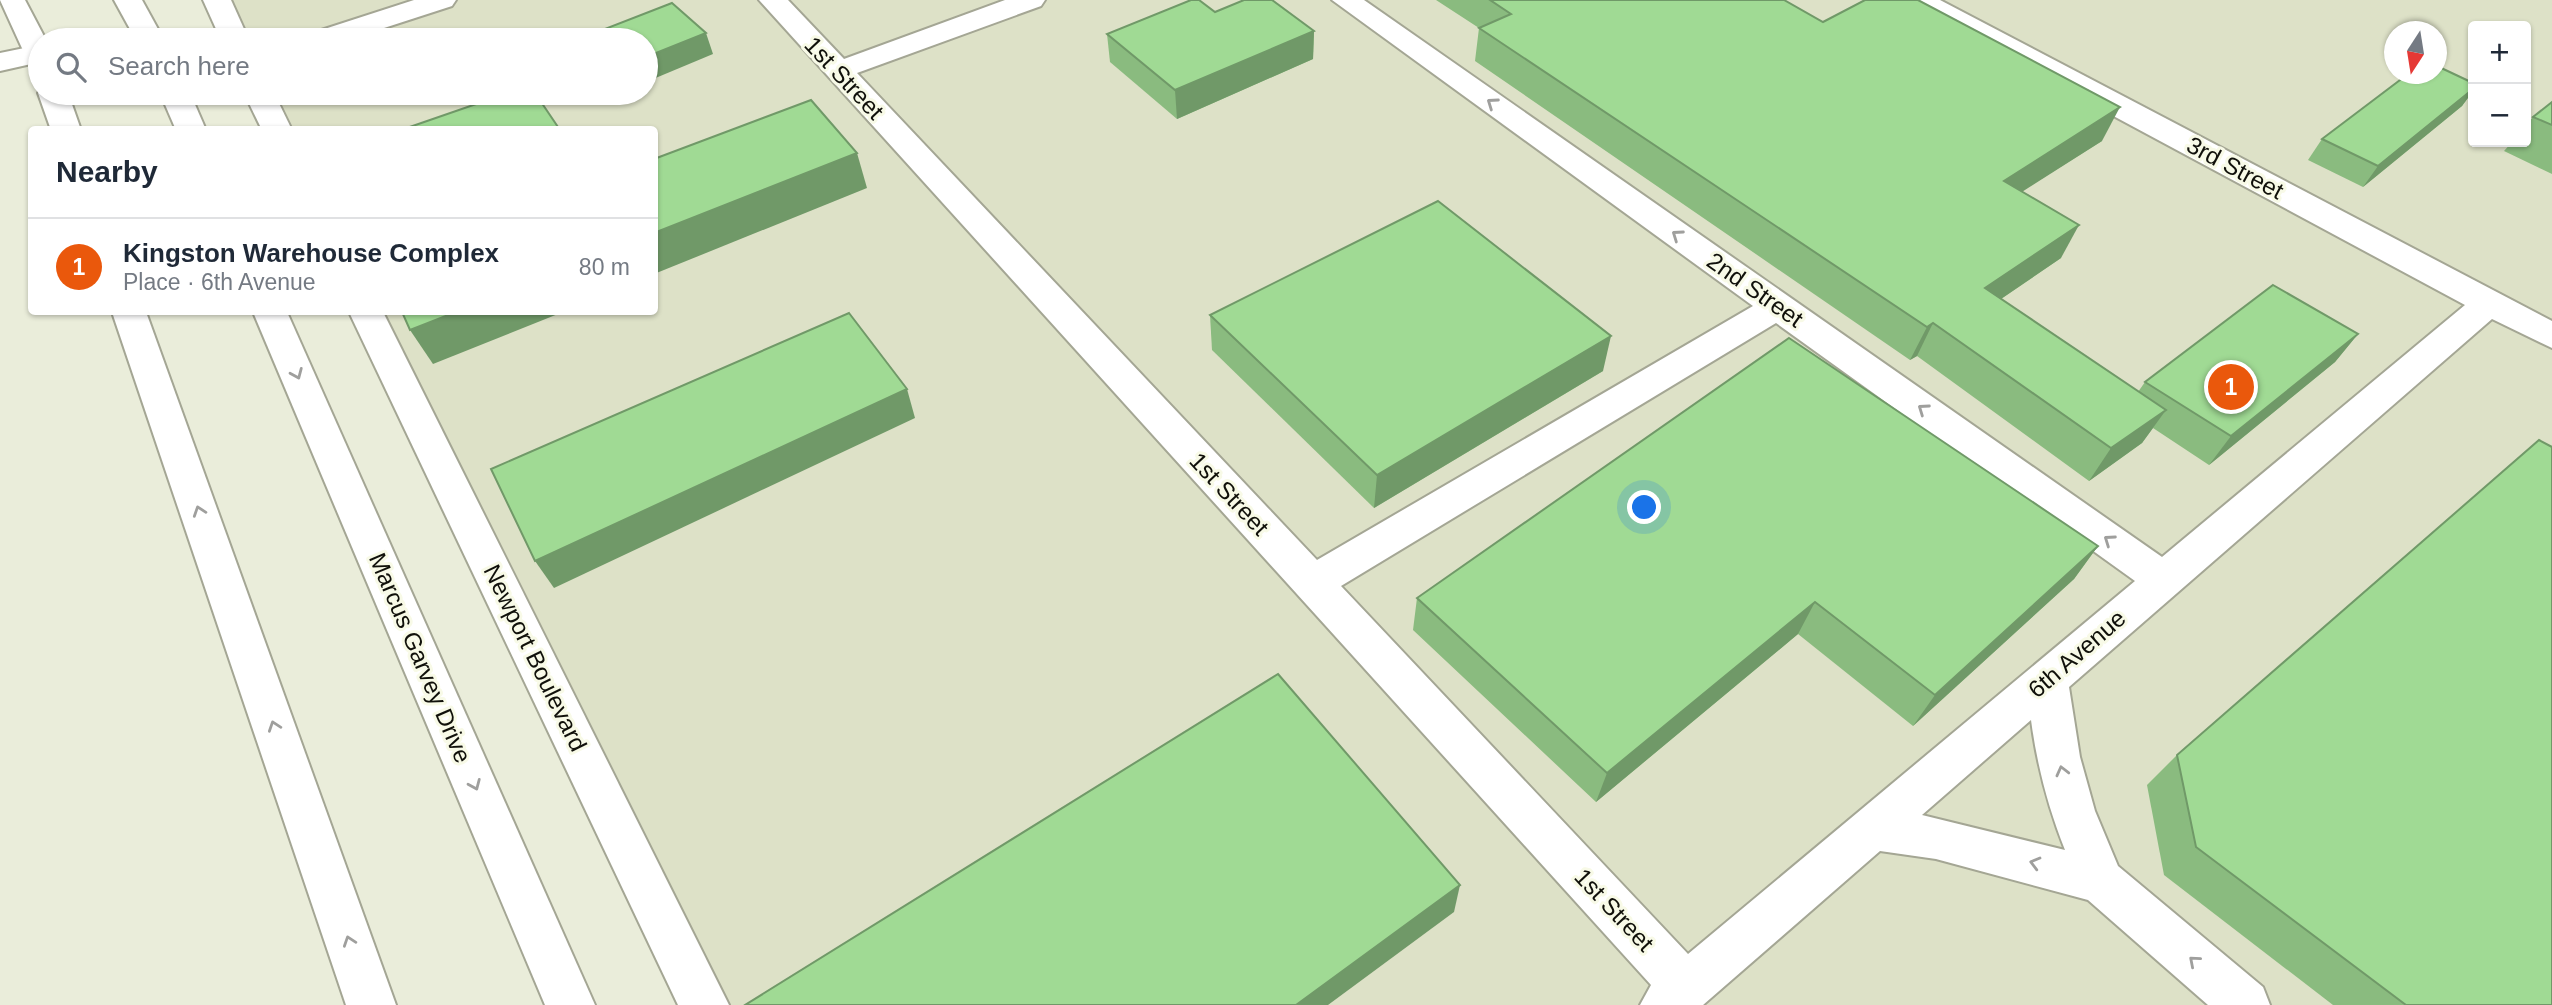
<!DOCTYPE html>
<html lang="en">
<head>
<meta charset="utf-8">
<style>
  :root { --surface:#fff; --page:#f6f6f7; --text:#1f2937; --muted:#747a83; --line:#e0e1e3; --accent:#ea580c }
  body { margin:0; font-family:Arial,sans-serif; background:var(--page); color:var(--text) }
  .controls { position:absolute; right:21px; top:21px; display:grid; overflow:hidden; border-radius:7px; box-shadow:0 2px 5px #0004 }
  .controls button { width:63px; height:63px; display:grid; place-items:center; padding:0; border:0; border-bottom:2px solid var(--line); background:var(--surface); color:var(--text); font:35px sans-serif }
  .compass { position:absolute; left:2384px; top:21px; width:63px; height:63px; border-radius:50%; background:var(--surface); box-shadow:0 2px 5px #0004; rotate:192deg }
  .you { position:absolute; left:1645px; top:508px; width:24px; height:24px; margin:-18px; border:5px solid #fff; border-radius:50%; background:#1a73e8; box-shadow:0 0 0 10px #1a73e833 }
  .badge { display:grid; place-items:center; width:46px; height:46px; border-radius:50%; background:var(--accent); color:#fff; font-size:23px; font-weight:700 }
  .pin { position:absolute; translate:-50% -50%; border:4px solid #fff; box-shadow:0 2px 7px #0006 }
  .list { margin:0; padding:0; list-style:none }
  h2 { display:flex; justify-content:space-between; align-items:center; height:91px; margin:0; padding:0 28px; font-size:30px }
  h2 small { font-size:23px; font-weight:400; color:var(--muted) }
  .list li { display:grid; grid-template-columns:46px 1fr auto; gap:21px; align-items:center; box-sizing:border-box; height:98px; padding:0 28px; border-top:2px solid var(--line) }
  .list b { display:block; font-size:26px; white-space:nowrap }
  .list p { margin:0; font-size:23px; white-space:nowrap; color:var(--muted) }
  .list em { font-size:23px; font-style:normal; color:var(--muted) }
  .icon { flex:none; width:38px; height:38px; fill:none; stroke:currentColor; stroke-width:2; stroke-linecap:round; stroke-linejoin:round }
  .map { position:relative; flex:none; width:2552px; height:1005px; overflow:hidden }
  .search { position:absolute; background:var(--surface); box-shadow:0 2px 5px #0004; left:28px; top:28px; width:630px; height:77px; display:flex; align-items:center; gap:18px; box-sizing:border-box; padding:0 24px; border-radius:38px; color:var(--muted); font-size:26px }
  .panel { position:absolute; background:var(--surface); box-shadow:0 2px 5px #0004; left:28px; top:126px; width:630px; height:189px; border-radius:7px }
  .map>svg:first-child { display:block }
  .built { fill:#dde1c7; fill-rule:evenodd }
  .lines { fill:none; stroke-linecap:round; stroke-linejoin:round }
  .minor-casing { stroke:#a4a694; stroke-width:4 }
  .highway-casing { stroke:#a4a694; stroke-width:4 }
  .minor { fill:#fff; fill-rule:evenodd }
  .highway { fill:#fff; fill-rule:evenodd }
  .wall { fill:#8abb7f }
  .shaded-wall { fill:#709968 }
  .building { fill:#a0da94; stroke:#709968; stroke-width:2 }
  .oneway { stroke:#9f9f9d }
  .labels { text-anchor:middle; stroke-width:6; stroke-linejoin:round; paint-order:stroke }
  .street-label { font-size:24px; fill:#10100a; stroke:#f8fae7 }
</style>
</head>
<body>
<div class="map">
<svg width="2552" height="1005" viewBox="0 0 2552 1005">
  <rect width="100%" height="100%" fill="#eaedda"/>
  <path class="built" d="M217,0H2552V1005H704L366,312H654V130L277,129L259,93H646V40H235ZM2473,26H2526V142H2473ZM2394,32H2436V74H2394Z"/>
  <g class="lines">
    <g class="minor-casing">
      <g id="minor">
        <path d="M203,0H231L249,40H221Z"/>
        <path d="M414,0H456L452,6L347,40H305L309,34Z"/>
        <path d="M759,0H788L844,59L1005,0H1045L1041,6L857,73L1317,560L1753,306L1332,0H1364L2162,557L2465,305L1909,6L1905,0H1940L2552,321V348L2492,319L2069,687L2080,757L2095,811L2118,866L2263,987L2270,1005H2208L2088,900L1936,859L1880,851L1703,1005H1640L1651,985ZM1776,323L2135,581L1688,954L1341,586ZM2031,720C2037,765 2048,807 2065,850L1922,815Z"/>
        <path d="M39,45L40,62L0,71V53Z"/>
        <path d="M244,93H274L292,130H262Z"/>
        <path d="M349,312H383L729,1005H678Z"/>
      </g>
    </g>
    <g class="highway-casing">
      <g id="highway">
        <path d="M0,0H25L46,40H40V66L30,63L26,57Z"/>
        <path d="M114,0H142L164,40H136Z"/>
        <path d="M40,90V93H68L81,130H51L38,93Z"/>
        <path d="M160,93H190L206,130H176Z"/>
        <path d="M112,312H146L396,1005H346Z"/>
        <path d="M253,312H287L595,1005H545Z"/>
      </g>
    </g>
    <use href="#minor" class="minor"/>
    <use href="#highway" class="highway"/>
  </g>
  <g class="wall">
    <path d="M1436,0H1784L1823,22L2102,141L2022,191L2061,258L2001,299L2138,392L2145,382L2358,334L2335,362L2209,465L2153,428L2142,443L2089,481L1917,356L1910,360L1475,61L1479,28Z"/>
    <path d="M1215,12L1314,31L1313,59L1177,119L1110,62L1107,34Z"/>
    <path d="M2473,83V91L2462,106L2363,187L2308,160L2322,139Z"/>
    <path d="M2552,102V174L2504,151L2512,142H2526V125L2533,117Z"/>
    <path d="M1210,315L1603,371L1374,508L1212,350Z"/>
    <path d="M2098,546L2074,579L1913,726L1798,634L1596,802L1413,630L1417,598Z"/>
    <path d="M2177,755L2552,1005H2333L2164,875L2147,785Z"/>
  </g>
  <g class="shaded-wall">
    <path d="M1314,31L1313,59L1177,119L1175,90Z"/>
    <path d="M706,33L713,54L646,82V57Z"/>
    <path d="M2473,89V91L2462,106L2363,187L2378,166Z"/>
    <path d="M2120,107L2102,141L1987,214L2004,181Z"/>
    <path d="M857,153L867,188L654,274V233Z"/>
    <path d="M2079,225L2061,258L1967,322L1985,288Z"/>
    <path d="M456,312H563L433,364L410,330Z"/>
    <path d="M1933,323L1917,356L1910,360L1927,327Z"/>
    <path d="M2358,334L2335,362L2209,465L2231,436Z"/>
    <path d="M1611,336L1603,371L1374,508L1377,475Z"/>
    <path d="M907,389L915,418L554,588L535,561Z"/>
    <path d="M2166,410L2142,443L2089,481L2111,448Z"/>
    <path d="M2098,546L2074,579L1913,726L1935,695Z"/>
    <path d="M1815,602L1798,634L1596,802L1607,773Z"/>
    <path d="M1460,885L1454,912L1328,1005H1296Z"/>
  </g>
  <g class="building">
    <path d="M1191,0H1199L1215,12L1244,0H1272L1314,31L1175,90L1107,34Z"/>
    <path d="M1490,0H1784L1823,22L1865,0H1918L2120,107L2004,181L2079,225L1985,288L2166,410L2111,448L1933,323L1927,327L1479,28L1511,14Z"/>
    <path d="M672,3L706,33L646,57V40H606L597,32Z"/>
    <path d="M2437,66L2473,83V89L2378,166L2322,139L2408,74H2437Z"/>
    <path d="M508,93H535L560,130H401Z"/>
    <path d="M811,100L857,153L654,233V159Z"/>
    <path d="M2552,102V125L2533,117Z"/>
    <path d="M1438,201L1611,336L1377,475L1210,315Z"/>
    <path d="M2273,285L2358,334L2231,436L2145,382Z"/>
    <path d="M402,312H456L410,330Z"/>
    <path d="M849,313L907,389L535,561L491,469Z"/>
    <path d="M1789,338L2098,546L1935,695L1815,602L1607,773L1417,598Z"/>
    <path d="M2539,440L2552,447V1005H2406L2196,847L2177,755Z"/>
    <path d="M1278,674L1460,885L1296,1005H745Z"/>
  </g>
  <defs><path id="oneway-chevron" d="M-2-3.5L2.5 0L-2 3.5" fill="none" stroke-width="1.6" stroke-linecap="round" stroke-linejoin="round" transform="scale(1.75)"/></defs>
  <g class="oneway">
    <use href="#oneway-chevron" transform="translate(1492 103) rotate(-145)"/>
    <use href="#oneway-chevron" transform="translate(1677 235) rotate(-145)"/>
    <use href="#oneway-chevron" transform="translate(297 374) rotate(67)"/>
    <use href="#oneway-chevron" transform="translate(1923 409) rotate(-145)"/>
    <use href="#oneway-chevron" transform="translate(199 511) rotate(-109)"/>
    <use href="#oneway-chevron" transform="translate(2109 540) rotate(-145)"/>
    <use href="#oneway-chevron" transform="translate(274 726) rotate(-109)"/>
    <use href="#oneway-chevron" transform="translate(2062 771) rotate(-104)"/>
    <use href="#oneway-chevron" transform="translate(475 785) rotate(67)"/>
    <use href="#oneway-chevron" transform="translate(2035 863) rotate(-165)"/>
    <use href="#oneway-chevron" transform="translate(349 941) rotate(-109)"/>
    <use href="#oneway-chevron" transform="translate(2194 961) rotate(-139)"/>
  </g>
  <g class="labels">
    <g class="street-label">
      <text transform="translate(844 78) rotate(47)" y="8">1st Street</text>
      <text transform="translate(2235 168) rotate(28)" y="8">3rd Street</text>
      <text transform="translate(1755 290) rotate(35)" y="8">2nd Street</text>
      <text transform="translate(1229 494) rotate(47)" y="8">1st Street</text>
      <text transform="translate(2077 654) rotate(-41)" y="8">6th Avenue</text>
      <text transform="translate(420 658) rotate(67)" y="8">Marcus Garvey Drive</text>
      <text transform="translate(535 658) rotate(64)" y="8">Newport Boulevard</text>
      <text transform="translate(1614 910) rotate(47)" y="8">1st Street</text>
    </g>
  </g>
</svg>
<div class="controls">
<button>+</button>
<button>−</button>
</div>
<svg class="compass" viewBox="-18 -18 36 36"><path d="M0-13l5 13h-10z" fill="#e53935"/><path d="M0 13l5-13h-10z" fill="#747a83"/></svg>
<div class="you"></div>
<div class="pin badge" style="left:2231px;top:387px">1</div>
<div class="search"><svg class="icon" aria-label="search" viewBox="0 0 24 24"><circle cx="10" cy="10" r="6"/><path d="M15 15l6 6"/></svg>Search here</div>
<section class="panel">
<h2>Nearby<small></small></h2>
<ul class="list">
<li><span class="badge">1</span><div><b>Kingston Warehouse Complex</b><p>Place · 6th Avenue</p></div><em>80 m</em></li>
</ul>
</section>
</div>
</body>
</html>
